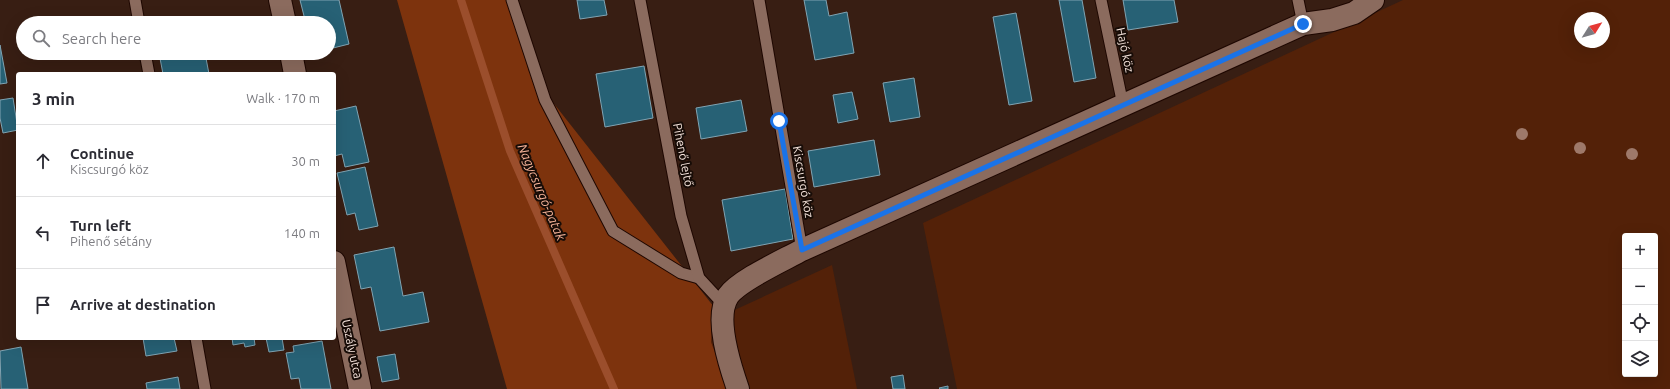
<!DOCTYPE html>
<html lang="en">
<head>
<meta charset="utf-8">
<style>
  :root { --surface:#fff; --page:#f7f7f7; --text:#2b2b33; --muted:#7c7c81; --line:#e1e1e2 }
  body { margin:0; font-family:Ubuntu,sans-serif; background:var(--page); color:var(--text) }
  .controls { position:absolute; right:12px; bottom:12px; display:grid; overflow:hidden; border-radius:4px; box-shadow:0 4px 16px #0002 }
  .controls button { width:36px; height:36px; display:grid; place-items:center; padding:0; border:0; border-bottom:1px solid var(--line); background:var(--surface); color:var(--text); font:20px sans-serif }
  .compass { position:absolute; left:1574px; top:12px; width:36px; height:36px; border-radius:50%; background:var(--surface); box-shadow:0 4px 16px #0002; rotate:53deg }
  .stop { position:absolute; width:12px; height:12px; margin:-9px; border:3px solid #1a73e8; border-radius:50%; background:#fff }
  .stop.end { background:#1a73e8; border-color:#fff; box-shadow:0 1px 4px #0008 }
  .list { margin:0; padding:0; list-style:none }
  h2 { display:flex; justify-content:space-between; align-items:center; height:52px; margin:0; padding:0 16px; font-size:17px }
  h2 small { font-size:13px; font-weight:400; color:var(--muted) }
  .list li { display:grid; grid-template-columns:26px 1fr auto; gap:12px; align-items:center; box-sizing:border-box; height:72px; padding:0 16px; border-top:1px solid var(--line) }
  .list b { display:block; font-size:15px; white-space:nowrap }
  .list p { margin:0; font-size:13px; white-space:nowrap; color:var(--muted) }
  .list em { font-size:13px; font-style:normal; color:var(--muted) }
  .icon { flex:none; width:22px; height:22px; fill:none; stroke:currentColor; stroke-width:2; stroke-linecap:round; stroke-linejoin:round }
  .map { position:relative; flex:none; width:1670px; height:389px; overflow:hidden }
  .search { position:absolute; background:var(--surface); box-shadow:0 4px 16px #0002; left:16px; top:16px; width:320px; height:44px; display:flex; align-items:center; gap:10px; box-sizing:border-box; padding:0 14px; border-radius:22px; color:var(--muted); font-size:15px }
  .panel { position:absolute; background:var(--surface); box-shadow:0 4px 16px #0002; left:16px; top:72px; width:320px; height:268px; border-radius:4px }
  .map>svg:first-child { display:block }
  .green { fill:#532108; fill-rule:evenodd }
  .forest { fill:#7d330d }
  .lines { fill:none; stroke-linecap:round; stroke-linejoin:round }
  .stream { stroke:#9b4e2c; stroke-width:8 }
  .building { fill:#276175; stroke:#80a4b3 }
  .lane-casing { stroke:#1e0701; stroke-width:13 }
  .street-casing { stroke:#1e0701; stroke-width:24 }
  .lane { stroke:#8b6b5e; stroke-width:11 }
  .street { stroke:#8b6b5e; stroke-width:22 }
  .tree { fill:#9e796a }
  .route { stroke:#1a73e8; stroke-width:5 }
  .labels { text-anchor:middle; stroke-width:4; stroke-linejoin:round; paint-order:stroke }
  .street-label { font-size:12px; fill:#f6e4dc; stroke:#170c07 }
  .water-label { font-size:13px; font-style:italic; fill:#f5b398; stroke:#170c07 }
</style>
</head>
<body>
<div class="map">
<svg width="1670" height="389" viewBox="0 0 1670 389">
  <rect width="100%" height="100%" fill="#381e13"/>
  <g class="green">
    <path d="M1403,0H1670V389H957L923,223ZM1580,18H1604V42H1580ZM1625,236H1655V374H1625Z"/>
    <path d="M832,265L857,389H729L711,342L713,326L728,313Z"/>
  </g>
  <path class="forest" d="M397,0H510L529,72L714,307L711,342L729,389H507Z"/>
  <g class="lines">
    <path class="stream" d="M461,0L510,151L614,389"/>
  </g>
  <g class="building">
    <path d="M300,0H339L349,44L329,49V23H311L310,19L305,20Z"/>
    <path d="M577,0H604L607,15L580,19Z"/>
    <path d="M804,0H826L829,16L847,12L854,53L815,60Z"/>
    <path d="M1059,0H1082L1096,78L1074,82Z"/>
    <path d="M1123,0H1174L1178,22L1128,30Z"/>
    <path d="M1016,13L1032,101L1009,105L993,17Z"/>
    <path d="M0,45L7,83L0,84Z"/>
    <path d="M159,53H205L209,74H163Z"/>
    <path d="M644,66L653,118L605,127L596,74Z"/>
    <path d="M914,78L920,117L890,122L883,83Z"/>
    <path d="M852,92L858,119L838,123L833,95Z"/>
    <path d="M13,98L18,130L3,133L0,118V100Z"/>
    <path d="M741,100L747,131L701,139L696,108Z"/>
    <path d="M356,106L369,162L345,167L342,154L334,156V111Z"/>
    <path d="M874,140L880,175L814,187L808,151Z"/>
    <path d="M365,167L378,226L359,230L355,213L347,215L337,173Z"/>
    <path d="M785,189L793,239L731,251L722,200Z"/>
    <path d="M394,247L403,296L423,292L429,322L380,331L371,287L361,289L354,255Z"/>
    <path d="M143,338H174L177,351L146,356Z"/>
    <path d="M232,338H254L255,345L245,347L244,343L233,345Z"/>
    <path d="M266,338H282L284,350L269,352Z"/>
    <path d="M322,341L331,389H301L299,378L291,379L286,353L294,352L293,346Z"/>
    <path d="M21,347L28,389H1L0,351Z"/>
    <path d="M395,354L399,379L382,382L377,357Z"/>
    <path d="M903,375L905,389H893L891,377Z"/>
    <path d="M178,377L180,389H147L146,383Z"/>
    <path d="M948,386V389H940L939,388Z"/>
  </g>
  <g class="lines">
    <g class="lane-casing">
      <g id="lane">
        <path d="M135,0L139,23"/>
        <path d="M512,0L545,100L613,231L681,273L699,278"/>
        <path d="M640,0L681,216L699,278L724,305"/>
        <path d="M759,0L802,250"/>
        <path d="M1101,0L1123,105"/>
        <path d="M1298,0L1303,24"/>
        <path d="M145,53L149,74"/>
        <path d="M196,338L205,389"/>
      </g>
    </g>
    <g class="street-casing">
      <g id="street">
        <path d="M280,0L285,23"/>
        <path d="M291,53L295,74"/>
        <path d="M334,262L360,389"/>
        <path d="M738,389C730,366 714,318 728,296C739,280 784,260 802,250L1303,24L1332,20L1354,13L1373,0"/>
      </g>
    </g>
    <use href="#lane" class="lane"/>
    <use href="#street" class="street"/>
  </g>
  <g class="tree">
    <circle cx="1522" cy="134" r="6"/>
    <circle cx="1580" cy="148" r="6"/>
    <circle cx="1632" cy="154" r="6"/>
  </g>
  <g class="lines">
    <path class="route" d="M779,121L802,250L1303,24"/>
  </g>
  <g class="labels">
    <g class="street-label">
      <text transform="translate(1125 50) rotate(78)" y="4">Hajó köz</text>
      <text transform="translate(683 155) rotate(79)" y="4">Pihenő lejtő</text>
      <text transform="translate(803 182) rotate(80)" y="4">Kiscsurgó köz</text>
      <text transform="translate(352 349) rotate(78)" y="4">Uszály utca</text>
    </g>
    <g class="water-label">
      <text transform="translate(542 192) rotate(67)" y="5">Nagycsurgó-patak</text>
    </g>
  </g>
</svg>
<div class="controls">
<button>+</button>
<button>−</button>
<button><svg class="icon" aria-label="locate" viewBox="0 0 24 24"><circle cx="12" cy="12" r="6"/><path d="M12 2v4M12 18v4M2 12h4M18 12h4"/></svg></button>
<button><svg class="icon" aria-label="layers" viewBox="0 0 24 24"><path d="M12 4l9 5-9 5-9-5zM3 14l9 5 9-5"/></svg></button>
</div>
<svg class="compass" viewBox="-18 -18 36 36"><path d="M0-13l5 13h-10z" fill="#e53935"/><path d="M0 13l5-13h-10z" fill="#7c7c81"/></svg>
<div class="stop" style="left:779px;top:121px"></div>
<div class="stop end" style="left:1303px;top:24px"></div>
<div class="search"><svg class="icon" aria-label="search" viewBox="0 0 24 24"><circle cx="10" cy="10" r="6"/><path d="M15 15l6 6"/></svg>Search here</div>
<section class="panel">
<h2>3 min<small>Walk · 170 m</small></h2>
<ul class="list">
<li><svg class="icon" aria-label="ahead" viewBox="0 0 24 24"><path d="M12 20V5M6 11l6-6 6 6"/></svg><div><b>Continue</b><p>Kiscsurgó köz</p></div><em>30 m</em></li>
<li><svg class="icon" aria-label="left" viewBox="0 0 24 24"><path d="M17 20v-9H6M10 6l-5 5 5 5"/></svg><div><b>Turn left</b><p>Pihenő sétány</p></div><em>140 m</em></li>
<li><svg class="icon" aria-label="arrive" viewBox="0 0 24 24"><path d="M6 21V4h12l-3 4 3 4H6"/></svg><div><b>Arrive at destination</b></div></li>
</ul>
</section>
</div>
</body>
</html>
